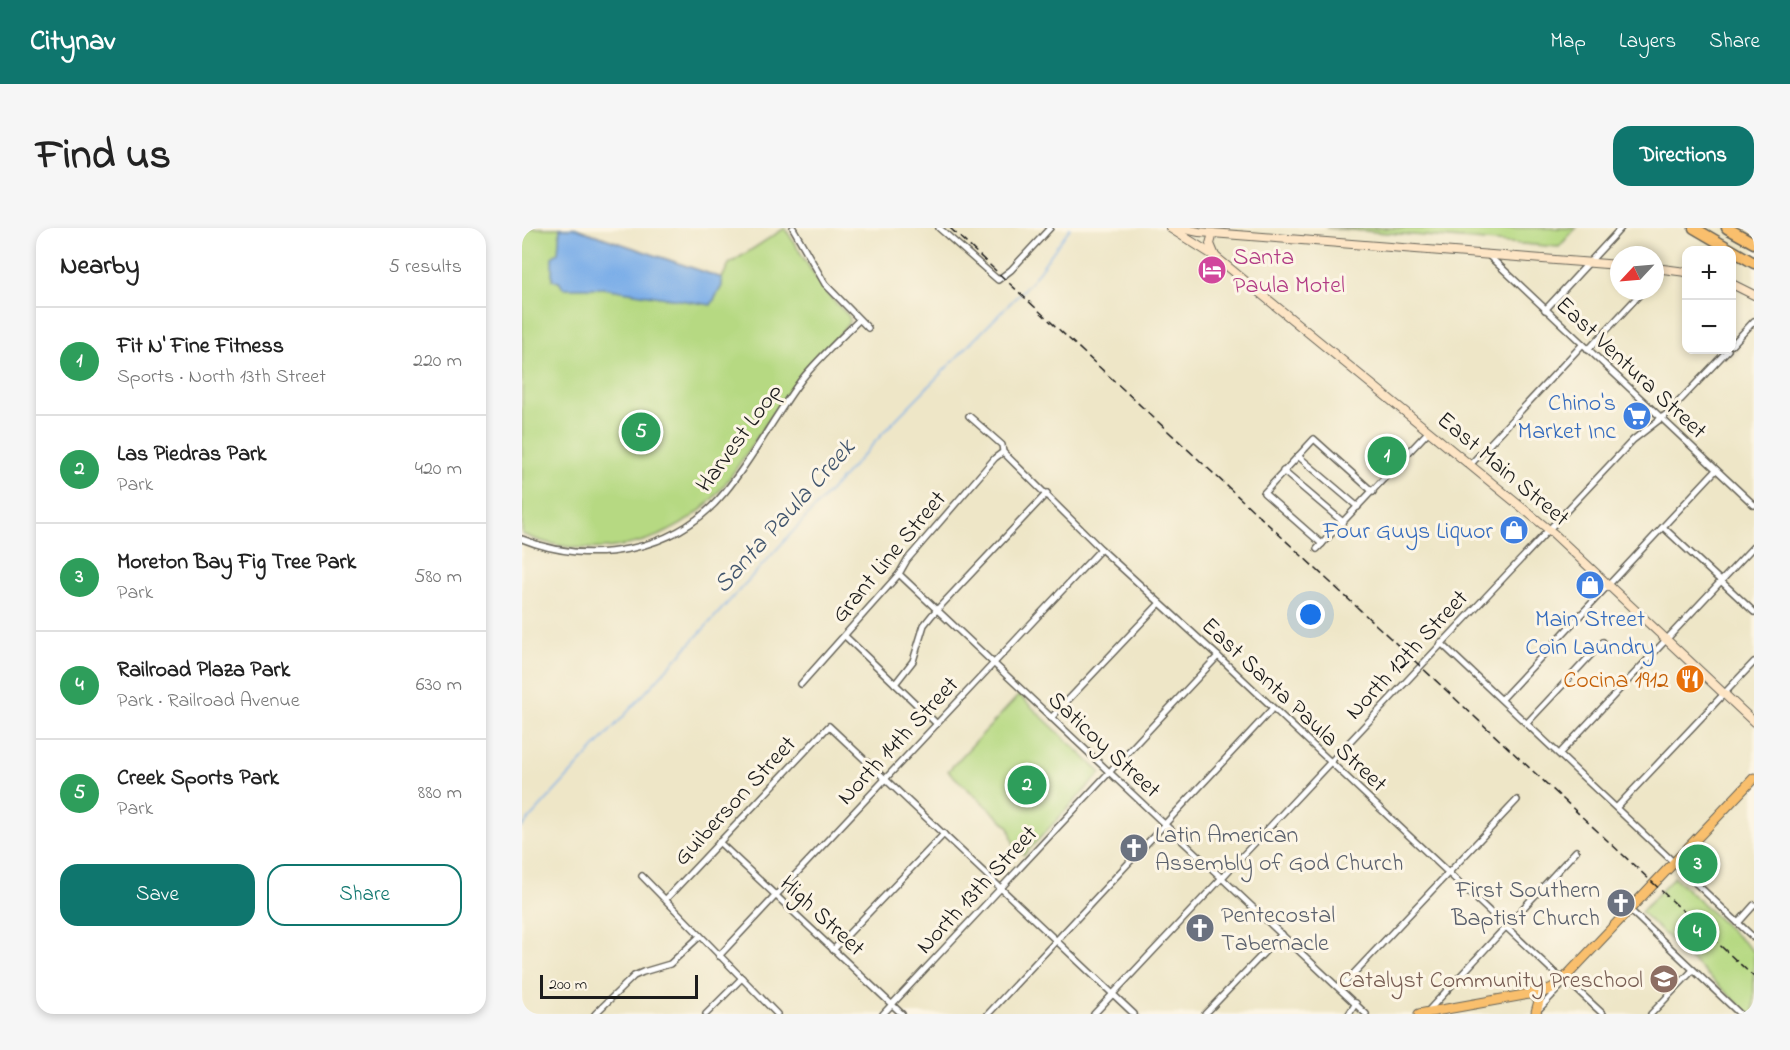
<!DOCTYPE html>
<html lang="en">
<head>
<meta charset="utf-8">
<style>
  :root { --surface:#fff; --page:#f6f6f6; --text:#222; --muted:#767676; --line:#e0e0e0; --accent:#0f766e }
  body { margin:0; font-family:"Indie Flower",sans-serif; background:var(--page); color:var(--text) }
  .controls { position:absolute; right:18px; top:18px; display:grid; overflow:hidden; border-radius:12px; box-shadow:0 3px 9px #0003 }
  .controls button { width:54px; height:54px; display:grid; place-items:center; padding:0; border:0; border-bottom:2px solid var(--line); background:var(--surface); color:var(--text); font:30px sans-serif }
  .compass { position:absolute; left:1088px; top:18px; width:54px; height:54px; border-radius:50%; background:var(--surface); box-shadow:0 3px 9px #0003; rotate:244deg }
  .scale { position:absolute; left:18px; bottom:15px; width:158px; box-sizing:border-box; padding-left:6px; border:3px solid #1c1c1c; border-top:0; font-size:16px; line-height:21px; white-space:nowrap; color:#1c1c1c; -webkit-text-stroke:4px #fcf5e5; paint-order:stroke }
  .you { position:absolute; left:789px; top:387px; width:21px; height:21px; margin:-15px; border:4px solid #fff; border-radius:50%; background:#1a73e8; box-shadow:0 0 0 9px #1a73e833 }
  .badge { display:grid; place-items:center; width:39px; height:39px; border-radius:50%; background:var(--accent); color:#fff; font-size:20px; font-weight:700 }
  .pin { position:absolute; translate:-50% -50%; border:3px solid #fff; box-shadow:0 2px 6px #0006 }
  .list { margin:0; padding:0; list-style:none }
  h2 { display:flex; justify-content:space-between; align-items:center; height:78px; margin:0; padding:0 24px; font-size:26px }
  h2 small { font-size:20px; font-weight:400; color:var(--muted) }
  .list li { display:grid; grid-template-columns:39px 1fr auto; gap:18px; align-items:center; box-sizing:border-box; height:108px; padding:0 24px; border-top:2px solid var(--line) }
  .list b { display:block; font-size:22px; white-space:nowrap }
  .list p { margin:0; font-size:20px; white-space:nowrap; color:var(--muted) }
  .list em { font-size:20px; font-style:normal; color:var(--muted) }
  .actions { display:flex; gap:12px; padding:18px 24px }
  .actions a { flex:1; padding:14px 0; border:2px solid var(--accent); border-radius:18px; text-align:center; font-size:21px; color:var(--accent) }
  .actions .main { background:var(--accent); color:#fff }
  .map { position:relative; flex:none; width:1232px; height:786px; overflow:hidden; border-radius:18px }
  header { display:flex; align-items:center; gap:36px; box-sizing:border-box; height:84px; padding:0 30px; background:var(--accent); color:#fff }
  header strong { font-size:28px }
  nav { display:flex; gap:33px; margin-inline-start:auto; font-size:21px }
  .intro { display:flex; align-items:center; justify-content:space-between; box-sizing:border-box; height:144px; padding:0 36px }
  h1 { margin:0; font-size:42px }
  .button { padding:15px 27px; border-radius:18px; background:var(--accent); color:#fff; font-size:21px; font-weight:700 }
  main { display:flex; gap:36px; padding:0 36px }
  aside { flex:1; background:var(--surface); border-radius:18px; box-shadow:0 3px 9px #0003 }
  .map>svg:first-child { display:block }
  .green { fill:#b6d982; stroke:#697a4f; stroke-width:1.5 }
  .water { fill:#7baee8; stroke:#4c6582; stroke-width:1.5 }
  .lines { fill:none; stroke-linecap:round; stroke-linejoin:round }
  .stream { stroke:#7baee8; stroke-width:1.5 }
  .street-casing { stroke:#666358; stroke-width:8 }
  .secondary-casing { stroke:#666358; stroke-width:10 }
  .primary-casing { stroke:#666358; stroke-width:11 }
  .highway-casing { stroke:#666358; stroke-width:13 }
  .street { stroke:#fff; stroke-width:5 }
  .secondary { stroke:#fde5c5; stroke-width:8 }
  .primary { stroke:#f9bf6d; stroke-width:9 }
  .highway { stroke:#f9bf6d; stroke-width:10 }
  .rail { stroke:#1c1c1c; stroke-width:1.5; stroke-dasharray:9 4.5; stroke-linecap:butt }
  .labels { text-anchor:middle; stroke-width:6; stroke-linejoin:round; paint-order:stroke }
  .hotel-label { font-size:24px; fill:#b23c85; stroke:#fcf5e5; text-anchor:start }
  .street-label { font-size:24px; fill:#1c1c1c; stroke:#fcf5e5 }
  .shop-label { font-size:24px; fill:#366cbe; stroke:#fcf5e5; text-anchor:end }
  .food-label { font-size:24px; fill:#c56008; stroke:#fcf5e5; text-anchor:end }
  .worship-label { font-size:24px; fill:#5b616d; stroke:#fcf5e5; text-anchor:start }
  .education-label { font-size:24px; fill:#785e54; stroke:#fcf5e5; text-anchor:end }
  .water-label { font-size:26px; font-style:italic; fill:#42566e; stroke:#fcf5e5 }
</style>
</head>
<body>
<header>
<strong>Citynav</strong>
<nav><a>Map</a><a>Layers</a><a>Share</a></nav>
</header>
<div class="intro"><h1>Find us</h1><a class="button">Directions</a></div>
<main>
<aside>
<h2>Nearby<small>5 results</small></h2>
<ul class="list">
<li><span class="badge" style="background:#2e9e5b">1</span><div><b>Fit N' Fine Fitness</b><p>Sports · North 13th Street</p></div><em>220 m</em></li>
<li><span class="badge" style="background:#2e9e5b">2</span><div><b>Las Piedras Park</b><p>Park</p></div><em>420 m</em></li>
<li><span class="badge" style="background:#2e9e5b">3</span><div><b>Moreton Bay Fig Tree Park</b><p>Park</p></div><em>580 m</em></li>
<li><span class="badge" style="background:#2e9e5b">4</span><div><b>Railroad Plaza Park</b><p>Park · Railroad Avenue</p></div><em>630 m</em></li>
<li><span class="badge" style="background:#2e9e5b">5</span><div><b>Creek Sports Park</b><p>Park</p></div><em>880 m</em></li>
</ul>
<div class="actions"><a class="main">Save</a><a>Share</a></div>
</aside>
<div class="map">
<svg width="1232" height="786" viewBox="0 0 1232 786">
  <rect width="100%" height="100%" fill="#fcf5e5"/>
  <filter id="ink" filterUnits="userSpaceOnUse"><feTurbulence type="fractalNoise" baseFrequency=".0167" numOctaves="2"/><feDisplacementMap in="SourceGraphic" scale="12" xChannelSelector="R" yChannelSelector="G"/><feConvolveMatrix kernelMatrix="1 2 1 2 8 2 1 2 1" color-interpolation-filters="sRGB"/></filter>
  <filter id="wash" filterUnits="userSpaceOnUse"><feTurbulence type="fractalNoise" baseFrequency=".008" numOctaves="4" result="noise"/><feDisplacementMap in="SourceGraphic" scale="24" xChannelSelector="R" yChannelSelector="G"/><feGaussianBlur stdDeviation="1.35" result="paint"/><feColorMatrix in="noise" values="0 0 0 0 0 0 0 0 0 0 0 0 0 0 0 0 0 1.4 0 .05"/><feComposite in="paint" operator="in"/></filter>
  <g filter="url(#wash)">
    <rect width="100%" height="100%" fill="#eee6c7"/>
    <g class="green">
      <path d="M7,0H53L200,50L207,36L263,0L296,53L309,70L327,88L328,93C315,113 294,128 279,147C250,183 228,224 200,260C154,319 67,336 0,306V11Z"/>
      <path d="M805,0H1054L1037,19Z"/>
      <path d="M497,467L579,545L502,627L492,617L487,599L426,543Z"/>
      <path d="M1152,649L1232,724V786H1227L1119,684Z"/>
    </g>
    <path class="water" d="M38,0H53L200,50V58L189,77L81,60H41L37,54L30,52V29L36,25Z"/>
    <g class="lines">
      <path class="stream" d="M0,599L375,190L509,54L548,0"/>
    </g>
  </g>
  <g filter="url(#ink)">
    <g class="lines">
      <g class="street-casing">
        <g id="street">
          <path d="M271,0L303,56L346,100"/>
          <path d="M417,0L476,52L489,42L528,0"/>
          <path d="M965,26L1232,277"/>
          <path d="M1023,82L1099,0"/>
          <path d="M1210,117L1232,93"/>
          <path d="M1066,122L1121,63"/>
          <path d="M447,188L480,217L481,224L579,321L696,428L1034,746L1051,758L1081,786"/>
          <path d="M776,228L836,279"/>
          <path d="M948,237L1060,117"/>
          <path d="M761,243L821,294"/>
          <path d="M1141,299L1232,384"/>
          <path d="M0,311C69,339 154,324 203,264C232,229 253,187 280,151C297,130 318,111 337,92"/>
          <path d="M800,316L742,265L792,211L851,264"/>
          <path d="M795,321L907,203"/>
          <path d="M377,346L844,786"/>
          <path d="M323,408L415,496"/>
          <path d="M919,415C1024,513 1128,612 1232,710"/>
          <path d="M279,456L377,346L385,332L473,230L481,224"/>
          <path d="M373,456L391,433L402,397L410,387L525,265"/>
          <path d="M980,471L1194,242"/>
          <path d="M529,490L638,375"/>
          <path d="M1005,495L1081,414"/>
          <path d="M1038,525L1232,318"/>
          <path d="M1095,579L1232,434"/>
          <path d="M197,614L380,786"/>
          <path d="M120,648L255,786"/>
          <path d="M144,671L307,498L612,786"/>
          <path d="M1108,682L1218,786"/>
          <path d="M1216,695L1232,677"/>
          <path d="M311,722L422,606"/>
          <path d="M197,728L579,321"/>
          <path d="M818,760L995,572"/>
          <path d="M1016,782L1039,758"/>
          <path d="M905,784L1054,623"/>
          <path d="M73,786L112,748L121,744L148,736L178,708"/>
          <path d="M184,786L220,750"/>
          <path d="M361,786L696,428"/>
          <path d="M466,786L751,480"/>
          <path d="M572,786L1111,212L1146,185L1206,122"/>
          <path d="M683,786L760,706"/>
          <path d="M827,786L834,775"/>
          <path d="M1129,786L1171,742"/>
        </g>
      </g>
      <g class="secondary-casing">
        <g id="secondary">
          <path d="M648,0L694,29L1031,305L1232,494"/>
          <path d="M658,0L677,4L1097,37"/>
          <path d="M691,5L688,16L693,28"/>
          <path d="M1133,40L1164,44"/>
          <path d="M1210,56L1232,67"/>
        </g>
      </g>
      <g class="primary-casing">
        <g id="primary">
          <path d="M1011,766L1017,773L1014,784"/>
          <path d="M897,786L1024,763L1037,756L1232,550"/>
        </g>
      </g>
      <g class="highway-casing">
        <g id="highway">
          <path d="M1172,0L1232,35"/>
          <path d="M1205,0L1232,15"/>
        </g>
      </g>
      <use href="#street" class="street"/>
      <use href="#secondary" class="secondary"/>
      <use href="#primary" class="primary"/>
      <use href="#highway" class="highway"/>
      <path class="rail" d="M428,0L1232,749"/>
    </g>
  </g>
  <defs>
    <g id="hotel-disc" transform="scale(1.5)"><circle r="9.5" fill="#d1479c" stroke="#fcf5e5"/><path d="M-6-4.5h1.5V1H6V5H4.5V3h-9V5H-6ZM-4 0a1.8 1.8 0 1 1 3.6 0ZM.5 0V-2.5h3Q6-2.5 6 0Z" fill="#fff"/></g>
    <g id="supermarket-disc" transform="scale(1.5)"><circle r="9.5" fill="#3f7fe0" stroke="#fcf5e5"/><path d="M-6-5.5h2.5l.6 2H6L4.5 2H-2.5L-4.4-4H-6ZM-1.5 3.2a1.3 1.3 0 1 0 .1 0ZM3 3.2a1.3 1.3 0 1 0 .1 0Z" fill="#fff"/></g>
    <g id="shop-disc" transform="scale(1.5)"><circle r="9.5" fill="#3f7fe0" stroke="#fcf5e5"/><path d="M-5-2.5h2.3a2.7 3.5 0 0 1 5.4 0H5L5.5 6h-11ZM-1.5-2.5h3a1.5 2.3 0 0 0-3 0Z" fill="#fff"/></g>
    <g id="restaurant-disc" transform="scale(1.5)"><circle r="9.5" fill="#e8710a" stroke="#fcf5e5"/><path d="M-5-6h1v4h1v-4h1v4h1v-4h1v5L-1.5 .5V6h-2V.5L-5-1ZM5-6V6H3V1.5H1.5Q1.5-4 5-6Z" fill="#fff"/></g>
    <g id="church-disc" transform="scale(1.5)"><circle r="9.5" fill="#6b7280" stroke="#fcf5e5"/><path d="M-1.2-6h2.4v3.5h3.3v2.4h-3.3V6h-2.4V-.1h-3.3v-2.4h3.3Z" fill="#fff"/></g>
    <g id="school-disc" transform="scale(1.5)"><circle r="9.5" fill="#8d6e63" stroke="#fcf5e5"/><path d="M0-5L7-2L0 1L-7-2ZM-4 1L0 2.5L4 1V4Q0 6-4 4Z" fill="#fff"/></g>
  </defs>
  <g fill-rule="evenodd">
    <use href="#hotel-disc" x="690" y="42"/>
    <use href="#supermarket-disc" x="1115" y="188"/>
    <use href="#shop-disc" x="992" y="302"/>
    <use href="#shop-disc" x="1068" y="357"/>
    <use href="#restaurant-disc" x="1168" y="451"/>
    <use href="#church-disc" x="612" y="620"/>
    <use href="#church-disc" x="1099" y="675"/>
    <use href="#church-disc" x="678" y="700"/>
    <use href="#school-disc" x="1142" y="751"/>
  </g>
  <g class="labels">
    <g class="hotel-label">
      <text x="711" y="36">Santa<tspan x="711" dy="28">Paula Motel</tspan></text>
    </g>
    <g class="street-label">
      <text transform="translate(1110 139) rotate(43)" y="8">East Ventura Street</text>
      <text transform="translate(216 209) rotate(-54)" y="8">Harvest Loop</text>
      <text transform="translate(982 240) rotate(40)" y="8">East Main Street</text>
      <text transform="translate(366 328) rotate(-50)" y="8">Grant Line Street</text>
      <text transform="translate(884 426) rotate(-47)" y="8">North 12th Street</text>
      <text transform="translate(773 476) rotate(43)" y="8">East Santa Paula Street</text>
      <text transform="translate(375 512) rotate(-47)" y="8">North 14th Street</text>
      <text transform="translate(583 516) rotate(43)" y="8">Saticoy Street</text>
      <text transform="translate(212 572) rotate(-47)" y="8">Guiberson Street</text>
      <text transform="translate(454 661) rotate(-47)" y="8">North 13th Street</text>
      <text transform="translate(301 687) rotate(43)" y="8">High Street</text>
    </g>
    <g class="shop-label">
      <text x="1094" y="182">Chino's<tspan x="1094" dy="28">Market Inc</tspan></text>
      <text x="971" y="310">Four Guys Liquor</text>
      <text x="1068" y="398" text-anchor="middle">Main Street<tspan x="1068" dy="28">Coin Laundry</tspan></text>
    </g>
    <g class="food-label">
      <text x="1147" y="459">Cocina 1912</text>
    </g>
    <g class="worship-label">
      <text x="633" y="614">Latin American<tspan x="633" dy="28">Assembly of God Church</tspan></text>
      <text x="1078" y="669" text-anchor="end">First Southern<tspan x="1078" dy="28">Baptist Church</tspan></text>
      <text x="699" y="694">Pentecostal<tspan x="699" dy="28">Tabernacle</tspan></text>
    </g>
    <g class="education-label">
      <text x="1121" y="759">Catalyst Community Preschool</text>
    </g>
    <g class="water-label">
      <text transform="translate(261 287) rotate(-48)" y="9">Santa Paula Creek</text>
    </g>
  </g>
</svg>
<div class="controls">
<button>+</button>
<button>−</button>
</div>
<svg class="compass" viewBox="-18 -18 36 36"><path d="M0-13l5 13h-10z" fill="#e53935"/><path d="M0 13l5-13h-10z" fill="#767676"/></svg>
<div class="scale">200 m</div>
<div class="you"></div>
<div class="pin badge" style="left:865px;top:228px;background:#2e9e5b">1</div>
<div class="pin badge" style="left:505px;top:557px;background:#2e9e5b">2</div>
<div class="pin badge" style="left:1176px;top:636px;background:#2e9e5b">3</div>
<div class="pin badge" style="left:1175px;top:704px;background:#2e9e5b">4</div>
<div class="pin badge" style="left:119px;top:204px;background:#2e9e5b">5</div>
</div>
</main>
</body>
</html>
